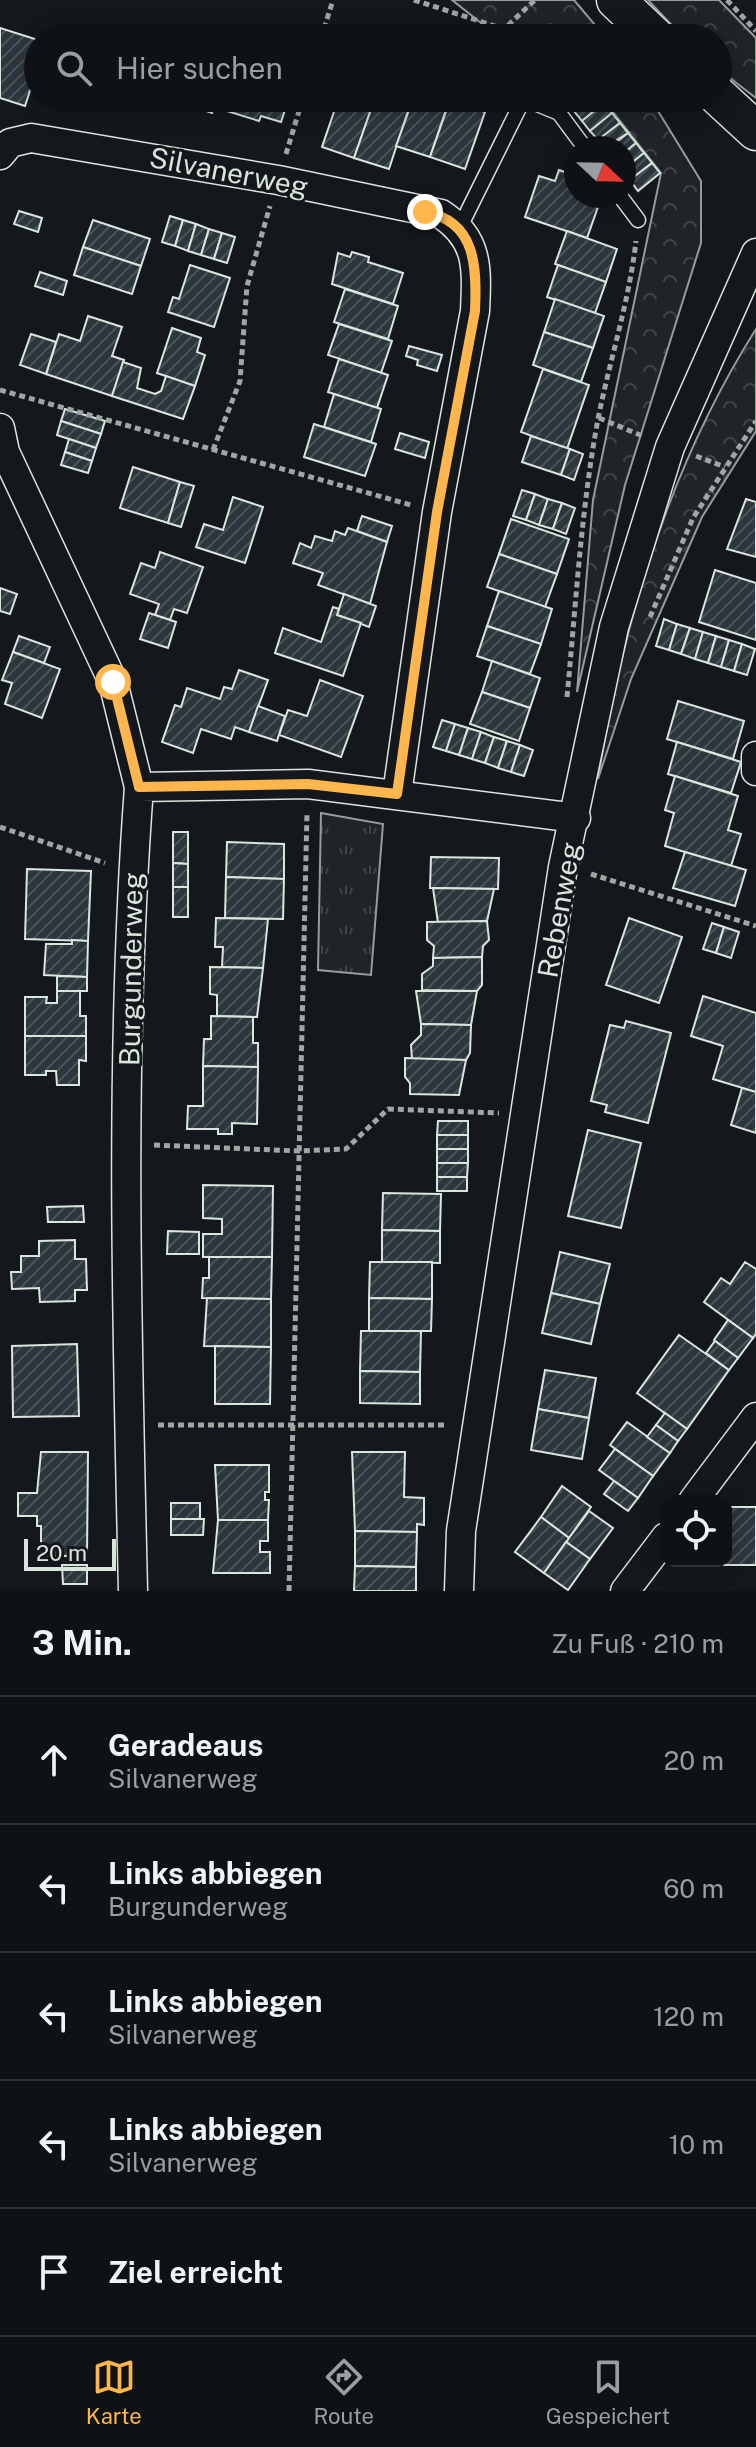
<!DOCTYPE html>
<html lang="de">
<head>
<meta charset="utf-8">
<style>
  :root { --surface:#0f1215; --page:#181b1e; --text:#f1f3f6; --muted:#9b9ea0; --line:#2f3234; --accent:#ffb74d }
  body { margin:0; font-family:"Public Sans",sans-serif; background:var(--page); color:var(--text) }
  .controls { position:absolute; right:24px; bottom:24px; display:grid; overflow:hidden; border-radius:16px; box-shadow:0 4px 20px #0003 }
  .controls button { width:72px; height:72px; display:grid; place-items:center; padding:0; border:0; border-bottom:2px solid var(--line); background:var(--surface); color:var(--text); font:40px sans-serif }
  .compass { position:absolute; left:564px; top:136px; width:72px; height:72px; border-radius:50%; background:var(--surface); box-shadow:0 4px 20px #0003; rotate:112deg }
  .scale { position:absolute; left:24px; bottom:20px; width:92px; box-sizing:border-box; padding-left:8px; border:4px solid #d8e6dc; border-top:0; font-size:22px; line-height:28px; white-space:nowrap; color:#d8e6dc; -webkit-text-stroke:6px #14181c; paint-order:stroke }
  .stop { position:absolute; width:24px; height:24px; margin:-18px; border:6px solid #ffb74d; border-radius:50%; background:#fff }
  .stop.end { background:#ffb74d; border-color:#fff; box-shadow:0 2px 8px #0008 }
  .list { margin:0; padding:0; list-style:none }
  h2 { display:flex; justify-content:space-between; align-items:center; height:104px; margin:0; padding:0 32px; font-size:34px }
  h2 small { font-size:26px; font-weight:400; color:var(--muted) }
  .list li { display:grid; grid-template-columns:52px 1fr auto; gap:24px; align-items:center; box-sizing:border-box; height:128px; padding:0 32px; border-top:2px solid var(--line) }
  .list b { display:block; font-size:30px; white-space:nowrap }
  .list p { margin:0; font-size:26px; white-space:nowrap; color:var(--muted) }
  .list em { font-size:26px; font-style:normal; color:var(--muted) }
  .icon { flex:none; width:44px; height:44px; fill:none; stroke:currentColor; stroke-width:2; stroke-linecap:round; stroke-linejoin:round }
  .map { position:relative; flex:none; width:756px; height:1591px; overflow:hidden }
  .search { position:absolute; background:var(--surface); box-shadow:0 4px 20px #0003; left:24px; right:24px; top:24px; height:88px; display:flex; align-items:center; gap:20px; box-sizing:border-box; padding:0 28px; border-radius:44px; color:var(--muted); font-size:30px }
  .sheet { height:744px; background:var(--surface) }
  nav { display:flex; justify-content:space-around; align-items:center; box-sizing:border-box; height:112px; border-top:2px solid var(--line); background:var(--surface); font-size:22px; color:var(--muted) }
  nav a { display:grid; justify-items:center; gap:4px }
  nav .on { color:var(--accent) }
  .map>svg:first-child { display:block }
  .forest { fill:url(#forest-crowns); stroke:#939e99; stroke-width:2 }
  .park { fill:url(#park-tufts); stroke:#939e99; stroke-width:2 }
  .building { fill:url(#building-hatch); stroke:#d8e6dc; stroke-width:2 }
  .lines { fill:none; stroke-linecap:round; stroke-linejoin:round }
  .lane-casing { stroke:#d8e6dc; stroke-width:17 }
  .street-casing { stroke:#d8e6dc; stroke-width:31 }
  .secondary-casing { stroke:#d8e6dc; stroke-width:41 }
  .path { stroke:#9da8a2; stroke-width:5; stroke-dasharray:6 4; stroke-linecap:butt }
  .lane { stroke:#14181c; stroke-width:14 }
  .street { stroke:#14181c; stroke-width:28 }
  .secondary { stroke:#14181c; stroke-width:38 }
  .route { stroke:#ffb74d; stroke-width:10 }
  .labels { text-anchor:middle; stroke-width:6; stroke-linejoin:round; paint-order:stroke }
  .street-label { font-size:28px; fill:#d8e6dc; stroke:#14181c }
</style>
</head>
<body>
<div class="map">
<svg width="756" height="1591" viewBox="0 0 756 1591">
  <defs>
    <pattern id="forest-crowns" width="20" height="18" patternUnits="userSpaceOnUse" patternTransform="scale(2)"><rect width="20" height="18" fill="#202428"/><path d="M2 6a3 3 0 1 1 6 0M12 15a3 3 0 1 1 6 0" fill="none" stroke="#404447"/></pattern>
    <pattern id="park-tufts" width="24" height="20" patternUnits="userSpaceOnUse" patternTransform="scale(2)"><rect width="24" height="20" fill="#202428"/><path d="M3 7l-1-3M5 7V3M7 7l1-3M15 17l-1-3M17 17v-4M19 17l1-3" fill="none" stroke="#404447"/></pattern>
    <pattern id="building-hatch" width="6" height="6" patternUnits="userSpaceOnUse" patternTransform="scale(2)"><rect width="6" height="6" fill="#2c363c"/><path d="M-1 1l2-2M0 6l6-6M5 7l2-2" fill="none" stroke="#4a5358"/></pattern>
  </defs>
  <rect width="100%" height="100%" fill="#14181c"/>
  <g class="forest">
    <path d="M452,0H574L606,38H500Z"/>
    <path d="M648,0H719L756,38V98L718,69V38H684Z"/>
    <path d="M602,98H650L701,181V243L625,485L577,692L593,500L661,173Z"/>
    <path d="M756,329V431L702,517L631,679L598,779C623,621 670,465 756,329Z"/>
  </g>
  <path class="park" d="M321,813L383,824L371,975L318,970Z"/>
  <g class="building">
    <path d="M0,28L38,40V66L25,106L0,98Z"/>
    <path d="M167,98H216L212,113Z"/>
    <path d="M216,98H289L281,122L261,116L259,121L214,107Z"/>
    <path d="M355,98H375L354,158L322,147L338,100L353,105Z"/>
    <path d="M375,98L409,108L389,169L354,158Z"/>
    <path d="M590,98H600L604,103L582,121L574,111Z"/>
    <path d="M413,99L446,110L430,157L396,146Z"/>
    <path d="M450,100L485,112L465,169L430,157Z"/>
    <path d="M604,103L612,113L590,131L582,121Z"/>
    <path d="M612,113L620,123L598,140L590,131Z"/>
    <path d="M620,123L628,133L604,148L598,140Z"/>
    <path d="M628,133L636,143L624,153V148H609Z"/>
    <path d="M636,143L644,153L624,169V153Z"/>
    <path d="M644,153L652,163L630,180L624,169Z"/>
    <path d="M652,163L660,173L638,191L630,180Z"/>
    <path d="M559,170L576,176V196H588L586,203L598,207L587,238L525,217L539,176L555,181Z"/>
    <path d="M19,211L42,218L38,232L14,224Z"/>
    <path d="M170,216L183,220L175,246L162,242Z"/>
    <path d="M93,220L150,239L141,266L83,247Z"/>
    <path d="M183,220L196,224L188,251L175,246Z"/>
    <path d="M196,224L209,229L201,255L188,251Z"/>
    <path d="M209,229L222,233L214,259L201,255Z"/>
    <path d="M567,231L617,249L606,282L555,264Z"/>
    <path d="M222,233L235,237L227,263L214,259Z"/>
    <path d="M83,247L141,266L132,294L74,275Z"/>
    <path d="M352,252L369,257L368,262L403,273L393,304L332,284L338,253L350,257Z"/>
    <path d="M190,265L230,278L214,327L168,312L173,297L179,299Z"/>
    <path d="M558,265L606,282L595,313L547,297Z"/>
    <path d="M40,272L67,281L63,295L35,286Z"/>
    <path d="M345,289L398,306L388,339L334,322Z"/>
    <path d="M555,299L604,316L593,348L544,332Z"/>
    <path d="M88,316L122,327L112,356L124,360L112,396L46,374L59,334L80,341Z"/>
    <path d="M339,324L392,341L381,373L328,355Z"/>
    <path d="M172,328L201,338L197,352L205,355L195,386L157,373Z"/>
    <path d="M544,332L593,348L581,382L533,365Z"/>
    <path d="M31,334L56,342L46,374L20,365Z"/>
    <path d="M409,346L442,355L437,371L417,365L418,360L406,356Z"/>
    <path d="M339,359L388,375L377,408L328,392Z"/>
    <path d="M123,362L141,368L137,388L155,394L161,391L166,376L195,386L183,419L112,396Z"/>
    <path d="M543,369L589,385L567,449L521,432Z"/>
    <path d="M334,394L381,409L371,442L324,427Z"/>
    <path d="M65,409L105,421L101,434L61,421Z"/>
    <path d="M61,421L101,434L96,448L57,435Z"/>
    <path d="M314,424L376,444L365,476L304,457Z"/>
    <path d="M400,433L429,442L425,458L395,449Z"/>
    <path d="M531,436L570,449L561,475L522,462Z"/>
    <path d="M69,439L96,448L92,461L65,452Z"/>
    <path d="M570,449L583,454L574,480L561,475Z"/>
    <path d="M65,452L92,461L88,473L61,465Z"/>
    <path d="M133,467L180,482L168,523L120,508Z"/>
    <path d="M180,482L194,486L181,527L168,523Z"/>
    <path d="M522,490L535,494L526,520L513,516Z"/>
    <path d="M535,494L548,499L539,525L526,520Z"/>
    <path d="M233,497L263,507L245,563L196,547L204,524L223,530Z"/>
    <path d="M548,499L562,503L553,529L539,525Z"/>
    <path d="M746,499L756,502V557L727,549Z"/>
    <path d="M562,503L575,508L566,534L553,529Z"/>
    <path d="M362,516L392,526L387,542L357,531Z"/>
    <path d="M511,519L569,539L557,574L499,554Z"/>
    <path d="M348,528L387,542L370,604L318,585L323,573L293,563L300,543L311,548L315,536L332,541L335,531L345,535Z"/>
    <path d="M160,552L203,567L187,613L174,609L170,620L155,615L159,604L130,594L141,563L155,568Z"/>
    <path d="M499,554L557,574L545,607L487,587Z"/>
    <path d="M715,570L756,583V640L699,622Z"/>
    <path d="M0,588L17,594L10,614L0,611Z"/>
    <path d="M499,591L552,609L541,644L487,626Z"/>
    <path d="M344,594L376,606L369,627L337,615Z"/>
    <path d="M333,607L339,609L337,615L361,623L343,676L275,653L283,628L321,642Z"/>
    <path d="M149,613L176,622L168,648L140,639Z"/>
    <path d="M664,619L677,624L669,650L656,646Z"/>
    <path d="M677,624L690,628L681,654L669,650Z"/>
    <path d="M487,626L541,644L530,674L477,656Z"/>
    <path d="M690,628L703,632L695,659L681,654Z"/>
    <path d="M703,632L716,636L708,663L695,659Z"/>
    <path d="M19,636L50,647L44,663L13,652Z"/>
    <path d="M716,636L729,640L721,667L708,663Z"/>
    <path d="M729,640L742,644L734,671L721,667Z"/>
    <path d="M742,644L755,649L747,675L734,671Z"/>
    <path d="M13,652L60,669L42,718L5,704L12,683L2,680Z"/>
    <path d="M492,661L540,678L530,708L482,692Z"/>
    <path d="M239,670L268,680L249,732L235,727L231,739L201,729L193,753L162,742L175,705L181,707L187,688L220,699L224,687L232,689Z"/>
    <path d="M320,680L363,696L341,757L279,735L288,710L307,716Z"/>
    <path d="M482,692L530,708L519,741L470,724Z"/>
    <path d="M678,701L744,721L733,759L667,739Z"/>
    <path d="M258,706L285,716L277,741L249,732Z"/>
    <path d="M442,720L455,724L446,751L433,747Z"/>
    <path d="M455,724L468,728L459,755L446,751Z"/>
    <path d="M468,728L481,732L472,759L459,755Z"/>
    <path d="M481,732L494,737L485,763L472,759Z"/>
    <path d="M494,737L507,741L498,768L485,763Z"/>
    <path d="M507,741L520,745L511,772L498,768Z"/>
    <path d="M677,742L741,762L731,793L668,774Z"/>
    <path d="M520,745L533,750L524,776L511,772Z"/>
    <path d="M675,776L738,796L728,830L741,834L731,866L665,846L674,813L665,810Z"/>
    <path d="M173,832H188V864L173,863Z"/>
    <path d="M227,842L284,844V879L226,877Z"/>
    <path d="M685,852L746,870L735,906L673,888Z"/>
    <path d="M431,857L499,858L498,889L430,888Z"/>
    <path d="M173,863L188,864V887H173Z"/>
    <path d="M27,869L91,871L88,941L25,939Z"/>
    <path d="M226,877L284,879L283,919L225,918Z"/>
    <rect x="173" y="887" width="15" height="30"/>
    <path d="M433,888L494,889L487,921L438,923Z"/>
    <path d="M216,918L268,919L263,968L222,967L223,947H215Z"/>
    <path d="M629,918L682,937L659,1003L606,985Z"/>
    <path d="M487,921L489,940L483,946L482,957L433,958L434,946L427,940V922Z"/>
    <path d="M712,923L724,927L716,953L703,949Z"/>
    <path d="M724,927L739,932L731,958L716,953Z"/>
    <path d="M72,940L88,941L87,977L44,975L46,944H72Z"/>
    <path d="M482,957V985L477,991L422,990V974L433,966V958Z"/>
    <path d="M210,967L263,968L257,1017L217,1016V995L210,994Z"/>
    <path d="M57,976L87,977V991H57Z"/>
    <path d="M57,991H80V1016H86V1036H25V997H47L46,1003H57Z"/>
    <path d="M416,991H477L471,1025L421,1024Z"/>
    <path d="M703,996L756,1013V1092L713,1079L723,1046L691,1036Z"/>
    <path d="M211,1016L253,1017V1043H258V1067L203,1066L204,1039H211Z"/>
    <path d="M626,1021L671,1033L648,1123L605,1112L607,1105L591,1101L610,1025L624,1028Z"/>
    <path d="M421,1024L471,1025L470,1053L466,1060L412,1059L411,1045L421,1035Z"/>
    <path d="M25,1036H86V1061L79,1060V1085H57L56,1071H46V1075H25Z"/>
    <path d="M405,1058L466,1060L459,1095L410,1094V1083L405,1077Z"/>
    <path d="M203,1066L258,1067L257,1124L232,1123V1134H218V1129H187L188,1106H203Z"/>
    <path d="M742,1088L756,1092V1133L731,1125Z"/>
    <path d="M438,1121H468V1135H437Z"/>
    <path d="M588,1130L641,1143L621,1228L568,1216Z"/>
    <rect x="437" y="1135" width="31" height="14"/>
    <rect x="437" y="1149" width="31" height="14"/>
    <path d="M437,1163H468L467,1177H437Z"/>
    <rect x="437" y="1177" width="30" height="14"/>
    <path d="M203,1185L273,1186L272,1257H203V1234H222V1219L203,1218Z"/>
    <path d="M383,1193L441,1194L440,1231L382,1230Z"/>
    <path d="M83,1206L84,1222H48L47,1207Z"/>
    <path d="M382,1230L440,1231V1263L382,1262Z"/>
    <path d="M168,1231L199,1232V1254H167Z"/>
    <path d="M75,1240V1259H86L87,1290H75V1301L40,1302L39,1288L12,1289L11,1272H21V1256H39V1241Z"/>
    <path d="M560,1252L610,1264L600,1304L551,1293Z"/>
    <path d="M209,1257H272L271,1299L202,1298L203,1278H209Z"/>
    <path d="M370,1262H432V1299L369,1298Z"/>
    <path d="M745,1262L756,1269V1334L753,1338L704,1302L721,1278L730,1284Z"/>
    <path d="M551,1293L600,1304L591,1344L542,1333Z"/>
    <path d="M207,1298L271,1299V1347L204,1346Z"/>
    <path d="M369,1298L432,1299L431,1331H369Z"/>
    <path d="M728,1320L753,1338L738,1358L714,1340Z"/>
    <path d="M361,1331H421L420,1372L360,1371Z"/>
    <path d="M679,1335L729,1370L687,1429L637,1393Z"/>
    <path d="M715,1341L738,1358L729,1370L706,1353Z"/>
    <path d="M77,1344L79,1416L13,1417L12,1346Z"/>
    <path d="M215,1346L271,1347L270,1404H215Z"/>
    <path d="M545,1370L596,1378L589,1418L538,1409Z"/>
    <path d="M360,1371L420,1372V1404L360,1403Z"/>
    <path d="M538,1409L589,1418L582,1459L531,1450Z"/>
    <path d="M665,1413L687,1429L678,1441L656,1425Z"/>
    <path d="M627,1422L670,1453L653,1476L610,1445Z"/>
    <path d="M656,1425L678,1441L670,1453L647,1437Z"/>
    <path d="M615,1449L653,1476L638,1498L599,1470Z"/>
    <path d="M41,1452H88L87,1556H41V1526H37V1516H18V1493H37Z"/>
    <path d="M352,1452H405L404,1497L424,1498V1525L417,1524V1532L355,1531Z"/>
    <path d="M215,1465H269V1492H265V1500H269L268,1520H218Z"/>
    <path d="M614,1481L638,1498L628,1511L604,1494Z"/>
    <path d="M562,1486L591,1507L569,1538L541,1517Z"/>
    <rect x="171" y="1503" width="29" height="16"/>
    <path d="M726,1507H756V1565H724Z"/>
    <path d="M589,1511L613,1528L590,1559L566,1542Z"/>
    <path d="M541,1517L569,1538L544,1573L515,1552Z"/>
    <path d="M171,1519H204L203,1535H171Z"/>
    <path d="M218,1520H268V1541H260V1552H270V1573H213Z"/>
    <path d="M355,1531L417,1532L416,1567L355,1566Z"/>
    <path d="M566,1542L590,1559L568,1590L544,1573Z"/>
    <path d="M62,1565H87V1584H63Z"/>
    <path d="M355,1566L416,1567V1591H354Z"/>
  </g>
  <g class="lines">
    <g class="lane-casing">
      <g id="lane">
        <path d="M620,196L638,220"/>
        <path d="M460,227L520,106L530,101L559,113L585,148"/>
      </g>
    </g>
    <g class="street-casing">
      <g id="street">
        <path d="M0,155L10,143L31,138L278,180L441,214C479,239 477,268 475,311L437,512L397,794"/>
        <path d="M0,428L5,452L113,682L139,787"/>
        <path d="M756,756V771"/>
        <path d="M693,1501L756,1417"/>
        <path d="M133,1591C127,1324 119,1054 139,787L308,784L576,818"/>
        <path d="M459,1591L461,1531L563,867L614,627L670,447L756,253"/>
        <path d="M625,1591L666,1537"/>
      </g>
    </g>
    <g class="secondary-casing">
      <g id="secondary">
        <path d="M616,0L656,38"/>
        <path d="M718,96L756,131"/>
      </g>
    </g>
    <g class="path">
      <path d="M414,0L504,29L535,0"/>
      <path d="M727,0L756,31"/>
      <path d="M321,38L333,0"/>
      <path d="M286,154L303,98"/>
      <path d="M0,390L411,505"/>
      <path d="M599,418L645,437"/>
      <path d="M213,450L240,381L247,286L270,206"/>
      <path d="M696,456L725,467"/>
      <path d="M650,617L693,518L756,421"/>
      <path d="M567,697C576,604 581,510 598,419C610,359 629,302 636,241"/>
      <path d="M0,827L105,863"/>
      <path d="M591,874L756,926"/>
      <path d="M154,1145L299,1151L346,1149L388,1109L499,1113"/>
      <path d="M158,1425H448"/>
      <path d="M289,1591L307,813"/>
    </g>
    <use href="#lane" class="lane"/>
    <use href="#street" class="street"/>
    <use href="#secondary" class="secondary"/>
  </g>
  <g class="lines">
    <path class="route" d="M113,682L139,787L308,784L397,794L437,512L475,311C477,267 476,221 425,212"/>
  </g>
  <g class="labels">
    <g class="street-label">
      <text transform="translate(229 172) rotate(11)" y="10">Silvanerweg</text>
      <text transform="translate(559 910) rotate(-80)" y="10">Rebenweg</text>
      <text transform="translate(131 969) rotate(-89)" y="10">Burgunderweg</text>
    </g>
  </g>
</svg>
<div class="controls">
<button><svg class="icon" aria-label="locate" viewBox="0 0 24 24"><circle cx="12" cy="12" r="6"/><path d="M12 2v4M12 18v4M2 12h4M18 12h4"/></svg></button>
</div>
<svg class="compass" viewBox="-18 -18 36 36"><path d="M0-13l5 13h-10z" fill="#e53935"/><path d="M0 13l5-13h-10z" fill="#9b9ea0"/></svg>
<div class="scale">20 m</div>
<div class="stop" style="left:113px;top:682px"></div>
<div class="stop end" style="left:425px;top:212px"></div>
<div class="search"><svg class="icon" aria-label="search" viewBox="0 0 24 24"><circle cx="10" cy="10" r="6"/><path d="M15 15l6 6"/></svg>Hier suchen</div>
</div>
<section class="sheet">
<h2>3 Min.<small>Zu Fuß · 210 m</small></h2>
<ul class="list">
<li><svg class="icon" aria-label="ahead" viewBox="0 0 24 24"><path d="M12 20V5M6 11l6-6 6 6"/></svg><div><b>Geradeaus</b><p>Silvanerweg</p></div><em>20 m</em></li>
<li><svg class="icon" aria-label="left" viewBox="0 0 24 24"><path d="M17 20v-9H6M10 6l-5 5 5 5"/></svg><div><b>Links abbiegen</b><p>Burgunderweg</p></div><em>60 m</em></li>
<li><svg class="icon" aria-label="left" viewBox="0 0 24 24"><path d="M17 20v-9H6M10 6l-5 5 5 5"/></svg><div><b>Links abbiegen</b><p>Silvanerweg</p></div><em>120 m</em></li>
<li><svg class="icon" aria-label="left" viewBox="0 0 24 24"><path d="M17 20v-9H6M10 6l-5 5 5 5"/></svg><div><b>Links abbiegen</b><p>Silvanerweg</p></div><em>10 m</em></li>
<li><svg class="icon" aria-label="arrive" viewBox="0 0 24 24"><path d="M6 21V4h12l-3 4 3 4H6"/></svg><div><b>Ziel erreicht</b></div></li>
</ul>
</section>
<nav>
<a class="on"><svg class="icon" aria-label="map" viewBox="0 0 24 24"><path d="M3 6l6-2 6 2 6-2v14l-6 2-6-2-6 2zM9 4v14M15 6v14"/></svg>Karte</a>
<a><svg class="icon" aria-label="directions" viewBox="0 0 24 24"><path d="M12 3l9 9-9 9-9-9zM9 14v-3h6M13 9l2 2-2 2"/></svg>Route</a>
<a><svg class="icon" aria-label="saved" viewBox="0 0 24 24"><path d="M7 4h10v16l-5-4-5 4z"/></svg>Gespeichert</a>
</nav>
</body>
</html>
